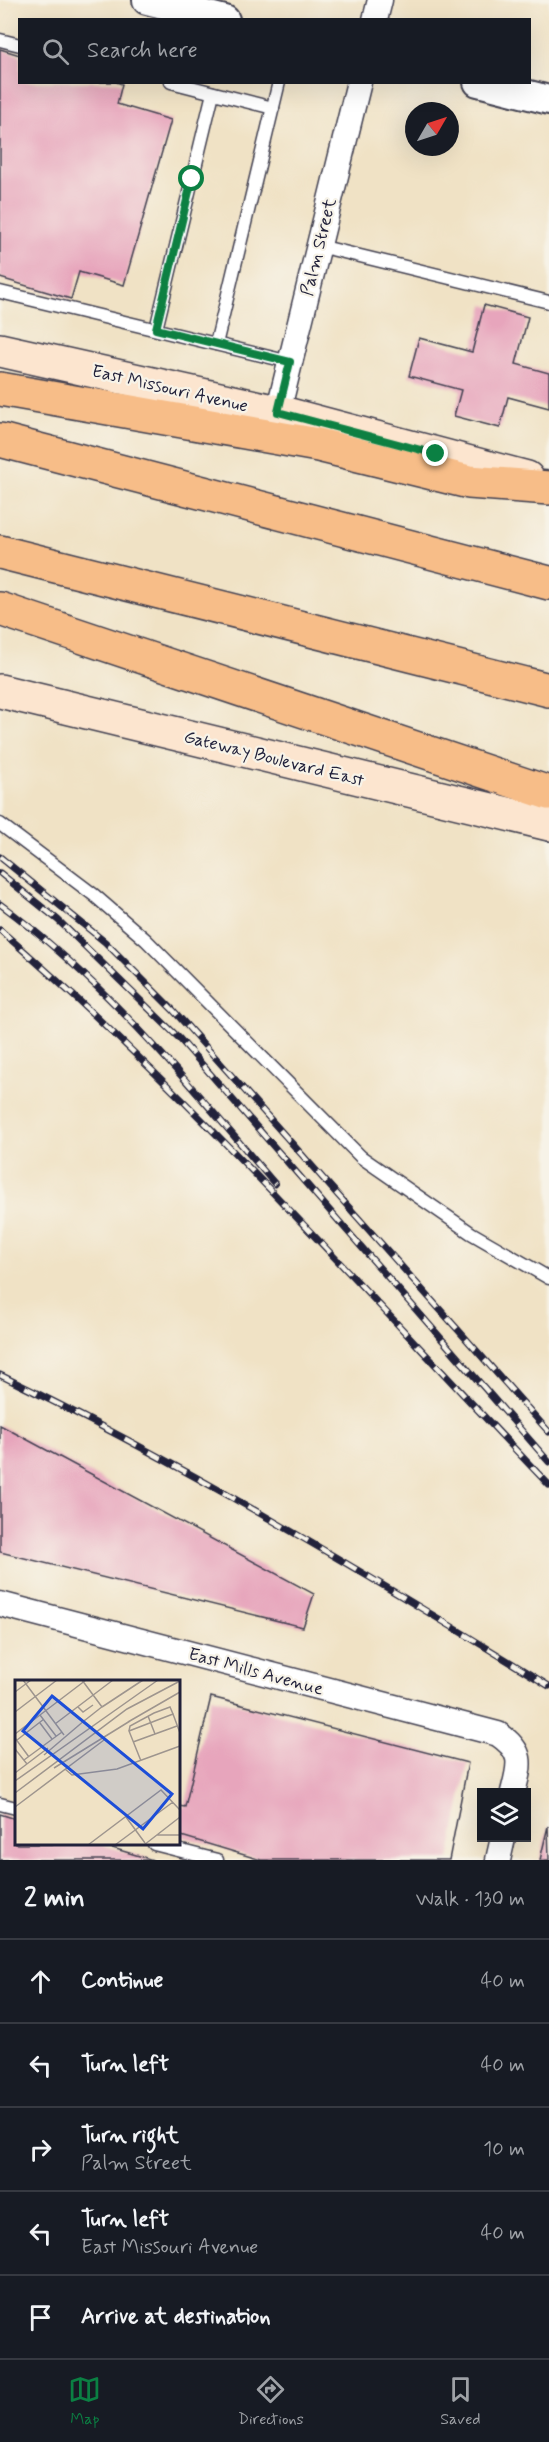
<!DOCTYPE html>
<html lang="en">
<head>
<meta charset="utf-8">
<style>
  :root { --surface:#171b24; --page:#20242c; --text:#f1f3f6; --muted:#9ea1a6; --line:#363941; --accent:#0b8043 }
  body { margin:0; font-family:Mynerve,sans-serif; background:var(--page); color:var(--text) }
  .controls { position:absolute; right:18px; bottom:18px; display:grid; overflow:hidden; border-radius:0px; box-shadow:0 6px 24px #0002 }
  .controls button { width:54px; height:54px; display:grid; place-items:center; padding:0; border:0; border-bottom:2px solid var(--line); background:var(--surface); color:var(--text); font:30px sans-serif }
  .compass { position:absolute; left:405px; top:102px; width:54px; height:54px; border-radius:50%; background:var(--surface); box-shadow:0 6px 24px #0002; rotate:51deg }
  .stop { position:absolute; width:18px; height:18px; margin:-14px; border:4px solid #0b8043; border-radius:50%; background:#fff }
  .stop.end { background:#0b8043; border-color:#fff; box-shadow:0 2px 6px #0008 }
  .list { margin:0; padding:0; list-style:none }
  h2 { display:flex; justify-content:space-between; align-items:center; height:78px; margin:0; padding:0 24px; font-size:26px }
  h2 small { font-size:20px; font-weight:400; color:var(--muted) }
  .list li { display:grid; grid-template-columns:39px 1fr auto; gap:18px; align-items:center; box-sizing:border-box; height:84px; padding:0 24px; border-top:2px solid var(--line) }
  .list b { display:block; font-size:22px; white-space:nowrap }
  .list p { margin:0; font-size:20px; white-space:nowrap; color:var(--muted) }
  .list em { font-size:20px; font-style:normal; color:var(--muted) }
  .icon { flex:none; width:33px; height:33px; fill:none; stroke:currentColor; stroke-width:2; stroke-linecap:round; stroke-linejoin:round }
  .map { position:relative; flex:none; width:549px; height:1860px; overflow:hidden }
  .search { position:absolute; background:var(--surface); box-shadow:0 6px 24px #0002; left:18px; right:18px; top:18px; height:66px; display:flex; align-items:center; gap:15px; box-sizing:border-box; padding:0 21px; border-radius:0px; color:var(--muted); font-size:22px }
  .sheet { height:498px; background:var(--surface) }
  nav { display:flex; justify-content:space-around; align-items:center; box-sizing:border-box; height:84px; border-top:2px solid var(--line); background:var(--surface); font-size:16px; color:var(--muted) }
  nav a { display:grid; justify-items:center; gap:3px }
  nav .on { color:var(--accent) }
  .map>svg:first-child { display:block }
  .building { fill:#e7a5bc }
  .lines { fill:none; stroke-linecap:round; stroke-linejoin:round }
  .service-casing { stroke:#413f50; stroke-width:15 }
  .minor-casing { stroke:#413f50; stroke-width:27 }
  .tertiary-casing { stroke:#413f50; stroke-width:32 }
  .secondary-casing { stroke:#413f50; stroke-width:36 }
  .motorway-casing { stroke:#413f50; stroke-width:36 }
  .service { stroke:#fff; stroke-width:12 }
  .minor { stroke:#fff; stroke-width:24 }
  .tertiary { stroke:#fff; stroke-width:28 }
  .secondary { stroke:#fce5cf; stroke-width:33 }
  .motorway { stroke:#f7bd88; stroke-width:33 }
  .rail-casing { stroke:#22223b; stroke-width:7 }
  .rail { stroke:#f7f3e8; stroke-width:4.5; stroke-dasharray:14; stroke-linecap:butt }
  .route { stroke:#0b8043; stroke-width:8 }
  .labels { text-anchor:middle; stroke-width:4.5; stroke-linejoin:round; paint-order:stroke }
  .street-label { font-size:18px; fill:#22223b; stroke:#f7f3e8 }
  .inset-road { fill:none; stroke:#9e958e; stroke-width:1.5 }
  .view { fill:#1d4ed8; fill-opacity:0.15; stroke:#1d4ed8; stroke-width:3 }
  .inset-edge { fill:none; stroke:#22223b; stroke-width:3 }
</style>
</head>
<body>
<div class="map">
<svg width="549" height="1860" viewBox="0 0 549 1860">
  <rect width="100%" height="100%" fill="#f7f3e8"/>
  <filter id="ink" filterUnits="userSpaceOnUse"><feTurbulence type="fractalNoise" baseFrequency=".0167" numOctaves="2"/><feDisplacementMap in="SourceGraphic" scale="12" xChannelSelector="R" yChannelSelector="G"/><feConvolveMatrix kernelMatrix="1 2 1 2 8 2 1 2 1" color-interpolation-filters="sRGB"/></filter>
  <filter id="wash" filterUnits="userSpaceOnUse"><feTurbulence type="fractalNoise" baseFrequency=".008" numOctaves="4" result="noise"/><feDisplacementMap in="SourceGraphic" scale="24" xChannelSelector="R" yChannelSelector="G"/><feGaussianBlur stdDeviation="1.35" result="paint"/><feColorMatrix in="noise" values="0 0 0 0 0 0 0 0 0 0 0 0 0 0 0 0 0 1.4 0 .05"/><feComposite in="paint" operator="in"/></filter>
  <g filter="url(#wash)">
    <rect width="100%" height="100%" fill="#f0e2c5"/>
    <g id="blocks">
      <g class="building">
        <path d="M0,49L20,55V82H116L122,84L117,104L171,120L124,285L79,272L71,299L0,278Z"/>
        <path d="M484,305L528,317L516,364L549,373V408L508,397L500,428L454,416L461,390L409,376L419,338L472,352Z"/>
        <path d="M0,1425L314,1594L303,1627L0,1552Z"/>
        <path d="M211,1697L468,1763L449,1860H261L178,1835V1806L185,1807Z"/>
        <path d="M0,1814L16,1819V1844H99L153,1860H0Z"/>
        <path d="M548,1826L549,1860H540Z"/>
      </g>
    </g>
  </g>
  <g filter="url(#ink)">
    <use href="#blocks" fill-opacity="0" stroke="#413f50" stroke-width="1.5"/>
    <g class="lines">
      <g class="service-casing">
        <g id="service">
          <path d="M0,40L20,45"/>
          <path d="M171,82L273,108"/>
          <path d="M319,246L549,302"/>
          <path d="M0,292L290,362"/>
          <path d="M156,329L213,93"/>
          <path d="M216,344L279,82"/>
          <path d="M0,824L94,895L146,940L361,1157L471,1233L549,1278"/>
          <path d="M0,1804L16,1808"/>
          <path d="M154,1844L217,1860"/>
        </g>
      </g>
      <g class="minor-casing">
        <g id="minor">
          <path d="M375,20L380,0"/>
          <path d="M278,412L359,82"/>
          <path d="M0,1604L498,1734C525,1752 520,1765 513,1792"/>
          <path d="M498,1860L503,1838"/>
        </g>
      </g>
      <g class="tertiary-casing">
        <g id="tertiary">
          <path d="M147,0L225,20"/>
          <path d="M478,82L549,100"/>
        </g>
      </g>
      <g class="secondary-casing">
        <g id="secondary">
          <path d="M0,350L278,412L527,478"/>
          <path d="M0,691L549,824"/>
        </g>
      </g>
      <g class="motorway-casing">
        <g id="motorway">
          <path d="M0,389L318,445L469,482L549,488"/>
          <path d="M0,440L549,583"/>
          <path d="M0,552L549,690"/>
          <path d="M0,609L549,793"/>
        </g>
      </g>
      <use href="#service" class="service"/>
      <use href="#minor" class="minor"/>
      <use href="#tertiary" class="tertiary"/>
      <use href="#secondary" class="secondary"/>
      <use href="#motorway" class="motorway"/>
      <g class="rail-casing">
        <g id="rail">
          <path d="M0,857L105,942L173,1010L549,1432"/>
          <path d="M0,873L58,920L179,1038L549,1462"/>
          <path d="M0,904C106,982 190,1085 275,1184"/>
          <path d="M0,930C197,1100 369,1297 549,1485"/>
          <path d="M0,1375C189,1467 370,1576 549,1686"/>
        </g>
      </g>
      <use href="#rail" class="rail"/>
    </g>
  </g>
  <g class="lines" filter="url(#ink)">
    <path class="route" d="M192,179L156,329L290,362L278,412L436,454"/>
  </g>
  <g class="labels">
    <g class="street-label">
      <text transform="translate(318 247) rotate(-76)" y="6">Palm Street</text>
      <text transform="translate(170 388) rotate(13)" y="6">East Missouri Avenue</text>
      <text transform="translate(274 758) rotate(14)" y="6">Gateway Boulevard East</text>
      <text transform="translate(256 1671) rotate(15)" y="6">East Mills Avenue</text>
    </g>
  </g>
  <g transform="translate(15 1680)">
    <rect width="165" height="165" fill="#f0e2c5"/>
    <path class="inset-road" d="M8,0L49,55M67,0L87,27M0,12L16,0M63,27L68,32L78,25M87,27L128,0M0,32L42,0M25,35L41,56M133,36L140,54M69,41L88,26M113,42L165,12M25,43L37,59M40,44L98,0M114,51L115,46L139,33L155,27L158,34M0,54L71,0M0,58L14,77M2,60L29,39M118,62L162,46M0,69L12,84M29,75L70,40M9,80L47,52M126,81L114,51L158,34L165,53M39,88L115,41M50,89L57,95L102,89L165,66M0,93L33,68M0,101L143,0M0,113L112,29L165,1M0,127L89,60M111,137L130,163M142,155H165M73,165L146,110L165,130M100,165L158,122M129,165L165,137"/>
    <path class="view" d="M37,16L157,114L128,149L8,51Z"/>
    <rect width="165" height="165" class="inset-edge"/>
  </g>
</svg>
<div class="controls">
<button><svg class="icon" aria-label="layers" viewBox="0 0 24 24"><path d="M12 4l9 5-9 5-9-5zM3 14l9 5 9-5"/></svg></button>
</div>
<svg class="compass" viewBox="-18 -18 36 36"><path d="M0-13l5 13h-10z" fill="#e53935"/><path d="M0 13l5-13h-10z" fill="#9ea1a6"/></svg>
<div class="stop" style="left:192px;top:179px"></div>
<div class="stop end" style="left:436px;top:454px"></div>
<div class="search"><svg class="icon" aria-label="search" viewBox="0 0 24 24"><circle cx="10" cy="10" r="6"/><path d="M15 15l6 6"/></svg>Search here</div>
</div>
<section class="sheet">
<h2>2 min<small>Walk · 130 m</small></h2>
<ul class="list">
<li><svg class="icon" aria-label="ahead" viewBox="0 0 24 24"><path d="M12 20V5M6 11l6-6 6 6"/></svg><div><b>Continue</b></div><em>40 m</em></li>
<li><svg class="icon" aria-label="left" viewBox="0 0 24 24"><path d="M17 20v-9H6M10 6l-5 5 5 5"/></svg><div><b>Turn left</b></div><em>40 m</em></li>
<li><svg class="icon" aria-label="right" viewBox="0 0 24 24"><path d="M7 20v-9h11M14 6l5 5-5 5"/></svg><div><b>Turn right</b><p>Palm Street</p></div><em>10 m</em></li>
<li><svg class="icon" aria-label="left" viewBox="0 0 24 24"><path d="M17 20v-9H6M10 6l-5 5 5 5"/></svg><div><b>Turn left</b><p>East Missouri Avenue</p></div><em>40 m</em></li>
<li><svg class="icon" aria-label="arrive" viewBox="0 0 24 24"><path d="M6 21V4h12l-3 4 3 4H6"/></svg><div><b>Arrive at destination</b></div></li>
</ul>
</section>
<nav>
<a class="on"><svg class="icon" aria-label="map" viewBox="0 0 24 24"><path d="M3 6l6-2 6 2 6-2v14l-6 2-6-2-6 2zM9 4v14M15 6v14"/></svg>Map</a>
<a><svg class="icon" aria-label="directions" viewBox="0 0 24 24"><path d="M12 3l9 9-9 9-9-9zM9 14v-3h6M13 9l2 2-2 2"/></svg>Directions</a>
<a><svg class="icon" aria-label="saved" viewBox="0 0 24 24"><path d="M7 4h10v16l-5-4-5 4z"/></svg>Saved</a>
</nav>
</body>
</html>
